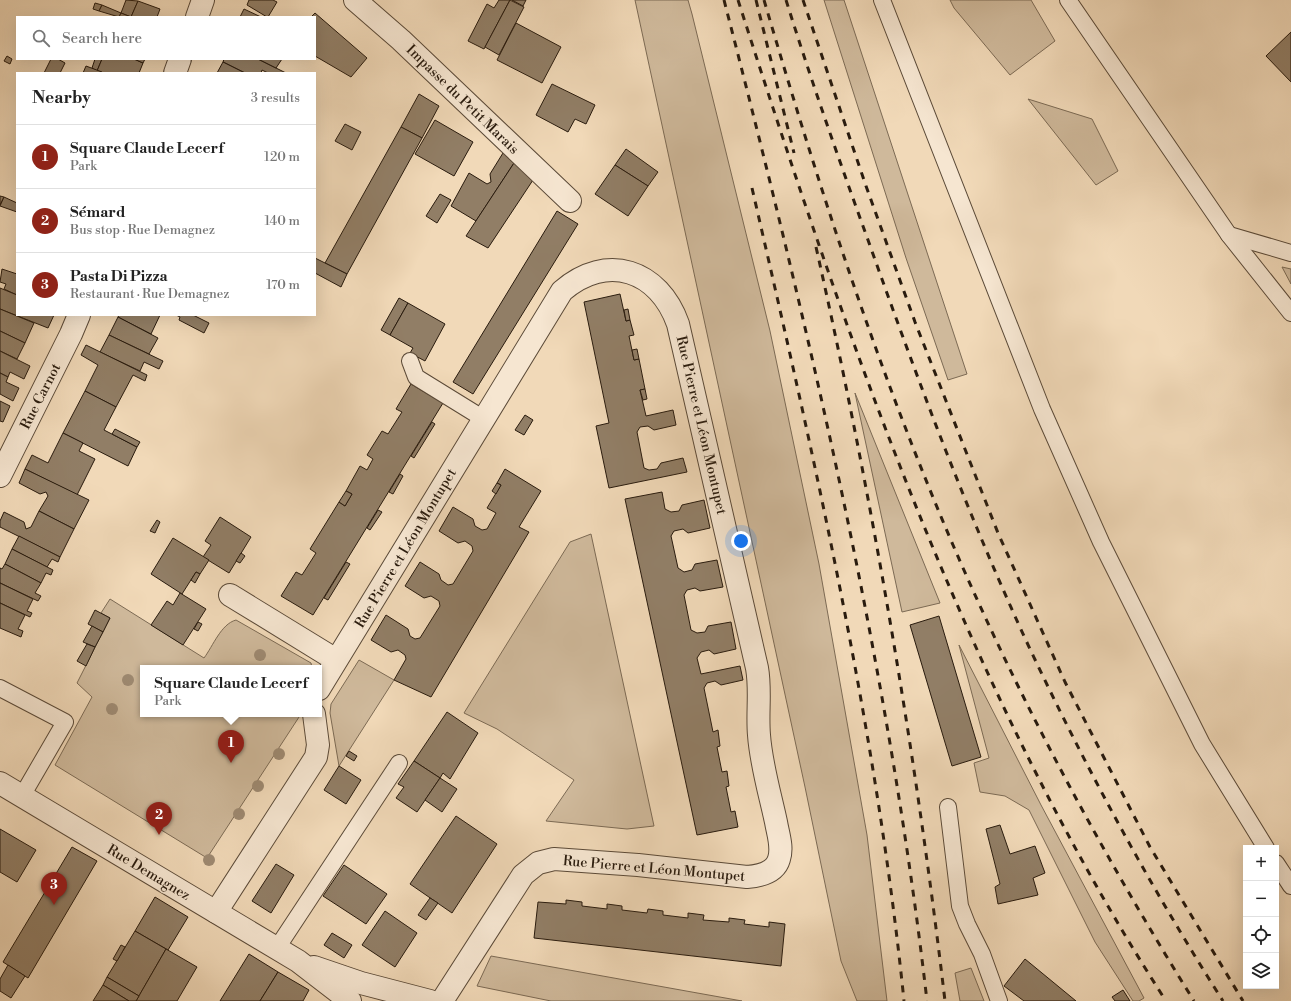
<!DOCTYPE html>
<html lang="en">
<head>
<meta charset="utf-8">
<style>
  :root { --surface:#fff; --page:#f6f6f6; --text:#222; --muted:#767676; --line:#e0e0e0; --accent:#8f2418 }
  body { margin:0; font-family:"Libre Bodoni",serif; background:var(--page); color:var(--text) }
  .controls { position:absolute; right:12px; bottom:12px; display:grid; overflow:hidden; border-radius:0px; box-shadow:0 4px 16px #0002 }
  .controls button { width:36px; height:36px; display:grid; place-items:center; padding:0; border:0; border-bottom:1px solid var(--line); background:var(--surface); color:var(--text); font:20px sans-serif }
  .you { position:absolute; left:741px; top:541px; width:14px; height:14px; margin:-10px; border:3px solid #fff; border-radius:50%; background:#1a73e8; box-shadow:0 0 0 6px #1a73e833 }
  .badge { display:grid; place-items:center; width:26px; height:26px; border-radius:50%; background:var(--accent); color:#fff; font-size:13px; font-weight:700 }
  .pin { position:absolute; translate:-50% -33px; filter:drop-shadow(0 1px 2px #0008) }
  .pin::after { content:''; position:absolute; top:21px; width:14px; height:12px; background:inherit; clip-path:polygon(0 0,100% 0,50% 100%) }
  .popup { position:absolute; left:140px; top:665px; width:182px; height:52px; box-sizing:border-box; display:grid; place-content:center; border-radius:0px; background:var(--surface); filter:drop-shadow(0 1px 3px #0005); font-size:13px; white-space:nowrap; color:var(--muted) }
  .popup b { font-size:15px; color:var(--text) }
  .popup::after { content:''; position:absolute; left:50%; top:100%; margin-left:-8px; border:8px solid transparent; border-top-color:var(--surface) }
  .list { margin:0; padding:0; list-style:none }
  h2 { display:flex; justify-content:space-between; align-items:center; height:52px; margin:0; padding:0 16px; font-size:17px }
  h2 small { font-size:13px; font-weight:400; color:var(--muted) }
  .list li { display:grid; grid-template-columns:26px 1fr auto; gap:12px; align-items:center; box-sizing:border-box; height:64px; padding:0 16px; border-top:1px solid var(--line) }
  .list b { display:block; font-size:15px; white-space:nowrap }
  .list p { margin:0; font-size:13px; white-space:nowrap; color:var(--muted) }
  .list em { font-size:13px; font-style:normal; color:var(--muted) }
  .icon { flex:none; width:22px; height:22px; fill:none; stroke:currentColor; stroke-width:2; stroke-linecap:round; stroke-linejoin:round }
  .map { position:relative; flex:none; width:1291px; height:1001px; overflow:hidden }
  .search { position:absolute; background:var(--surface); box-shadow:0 4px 16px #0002; left:16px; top:16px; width:300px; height:44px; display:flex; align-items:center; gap:10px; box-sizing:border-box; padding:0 14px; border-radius:0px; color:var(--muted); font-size:15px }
  .panel { position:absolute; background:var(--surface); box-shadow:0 4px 16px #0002; left:16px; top:72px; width:300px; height:244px; border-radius:0px }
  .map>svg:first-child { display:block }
  .green { fill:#cfb99b; stroke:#7c6a54 }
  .building { fill:#917e66; stroke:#291b0e }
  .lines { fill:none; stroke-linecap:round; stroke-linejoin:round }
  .service-casing { stroke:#5b4a38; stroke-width:18 }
  .minor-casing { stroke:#5b4a38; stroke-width:24 }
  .service { stroke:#f6e6d1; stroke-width:16 }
  .minor { stroke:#f6e6d1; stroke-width:22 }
  .rail { stroke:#291b0e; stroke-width:3; stroke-dasharray:7 7; stroke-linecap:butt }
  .tree { fill:#9e8a72 }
  .labels { text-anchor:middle; stroke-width:3.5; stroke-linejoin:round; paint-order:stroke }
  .street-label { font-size:14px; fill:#291b0e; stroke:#f6e6d1 }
</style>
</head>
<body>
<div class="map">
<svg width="1291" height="1001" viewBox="0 0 1291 1001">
  <rect width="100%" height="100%" fill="#f1d9b8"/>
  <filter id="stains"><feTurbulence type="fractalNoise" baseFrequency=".005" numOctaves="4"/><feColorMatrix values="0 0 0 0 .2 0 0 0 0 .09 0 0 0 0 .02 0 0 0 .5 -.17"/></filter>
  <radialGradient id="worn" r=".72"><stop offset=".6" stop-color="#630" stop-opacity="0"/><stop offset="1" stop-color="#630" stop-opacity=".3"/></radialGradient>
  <g class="green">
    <path d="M635,0H688L692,14L770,331L819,564L867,835L887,1001H857L841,961L805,787Z"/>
    <path d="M824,0H844L967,374L948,380L906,258Z"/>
    <path d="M950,0H1031L1055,41L1010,75L954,8Z"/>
    <path d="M1028,99L1092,119L1118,171L1096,185Z"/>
    <path d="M1282,267L1291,269V284Z"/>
    <path d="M855,393L940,603L902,612Z"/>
    <path d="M591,534L654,826L627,829L546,821L574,780L497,729L464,713L570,542Z"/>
    <path d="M110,599L204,658C213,646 221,624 236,620L311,663L312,668H143V714H301L207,858L55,765L92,697L77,683L110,618L101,613Z"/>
    <path d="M959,645L1041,805L1144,998L1139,1001H1133L1095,942L1029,810L1005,796L980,792L974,763L989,758Z"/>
    <path d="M359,660L394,680L339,766L330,713L331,704Z"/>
    <path d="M491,956L742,1001H551L477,986Z"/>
    <path d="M971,968L984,1001H960L955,973Z"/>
  </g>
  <g class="building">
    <path d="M126,0L138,1L131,17L121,13Z"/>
    <path d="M249,0H273L277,2L268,17H267L247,5Z"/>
    <path d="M499,0H510L484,49L468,41L487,4L494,8Z"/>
    <path d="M510,0L524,7L499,55L485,47Z"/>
    <path d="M512,0H526L523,6Z"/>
    <path d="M138,1L160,9L157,17H131Z"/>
    <path d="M95,3L102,5L99,11L93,9Z"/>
    <path d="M102,5L121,13L119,17L99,11Z"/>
    <path d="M244,9L261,17H240Z"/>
    <path d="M121,13L131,17H132H119Z"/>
    <path d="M315,13L367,58L351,77L315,56V17H311Z"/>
    <path d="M516,23L561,47L542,83L497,60Z"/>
    <path d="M1291,32V82L1266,56Z"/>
    <path d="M7,56L12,59L10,64L4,61Z"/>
    <path d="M51,59H58L65,63L60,73H44Z"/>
    <path d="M95,59H102L97,71L92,68Z"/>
    <path d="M102,59H134L143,63L139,73H104L97,71Z"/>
    <path d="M134,59H145L143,63Z"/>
    <path d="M224,59H258L286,73H268L262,70L261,73H245L223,62Z"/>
    <path d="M258,59H282L276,68Z"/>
    <path d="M223,62L245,73H217Z"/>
    <path d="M86,66L102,72L101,73H83Z"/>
    <path d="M552,84L595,105L586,124L575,119L568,132L536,115Z"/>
    <path d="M419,94L439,106L422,138L401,127Z"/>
    <path d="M435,120L473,142L454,176L415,154Z"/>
    <path d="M345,124L361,132L352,150L335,141Z"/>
    <path d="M401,127L422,138L347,274L325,263Z"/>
    <path d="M626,149L658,172L648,186L615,165Z"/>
    <path d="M503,153L514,163L476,221L451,206L469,173L487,184L491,182L490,174Z"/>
    <path d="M514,163L533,180L488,248L466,236Z"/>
    <path d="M615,165L648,186L628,216L595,194Z"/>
    <path d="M440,194L451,200L437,223L426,216Z"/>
    <path d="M0,196L4,197L0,205Z"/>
    <path d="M4,197L17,203V212L0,206Z"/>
    <path d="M557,211L578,224L473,394L453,382Z"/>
    <path d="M315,258L347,274L341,287L315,273Z"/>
    <path d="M2,269L17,274V295L4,289L6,284L0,282Z"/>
    <path d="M0,288L17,295V315H54L48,328L0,309Z"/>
    <path d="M620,294L626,321L630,320L634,335L629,336L634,360L639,359L645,389L640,390L646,416L673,410L676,425L654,430L648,426L640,427L637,432L644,468L649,470L657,469L661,463L683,458L687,472L609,488L596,426L609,423L584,302Z"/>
    <path d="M399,298L408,303L390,335L381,330Z"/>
    <path d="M408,303L445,324L425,361L410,353L413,348L390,335Z"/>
    <path d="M0,309L34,323L25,343L0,331Z"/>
    <path d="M628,309L630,320L626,321L624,310Z"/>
    <path d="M119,315H160L151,334L118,317Z"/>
    <path d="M176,315H193L209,323L204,333L179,320L180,317Z"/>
    <path d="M118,317L158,338L149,354L109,335Z"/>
    <path d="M0,331L25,343L17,359L0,351Z"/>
    <path d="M109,335L163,361L159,369L144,362L140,371L100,352Z"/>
    <path d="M86,345L147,375L145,381L133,375L116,407L85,391L98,365L81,355Z"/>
    <path d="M637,349L639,359L634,360L632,350Z"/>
    <path d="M0,351L30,366L24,379L10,372L8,377L0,373Z"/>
    <path d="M0,373L8,377L6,382L19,388L13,401L0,394Z"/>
    <path d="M411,384L443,403L313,615L281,596L296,572L302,575L316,553L310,549L339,502L345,506L352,494L346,491L360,466L367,470L373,459L367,455L382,431L388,434L402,412L396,409Z"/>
    <path d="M645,389L647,399L643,400L640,390Z"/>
    <path d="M85,391L116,407L104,430L137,447L128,466L63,433Z"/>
    <path d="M0,401L10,406L3,422L0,421Z"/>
    <path d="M525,415L533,420L524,435L515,430Z"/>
    <path d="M432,422L435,424L414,458L411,456Z"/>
    <path d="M115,429L140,442L137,447L112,434Z"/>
    <path d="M63,433L83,443L79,451L95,459L77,495L25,469L32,455L48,463Z"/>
    <path d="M25,469L89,500L74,529L39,511L48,496L46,492L40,494L19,483Z"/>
    <path d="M505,469L541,491L519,527L529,532L431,697L394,680L406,659L405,655L398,650L391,652L371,640L386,615L408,629L410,636L415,639L420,638L440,606L439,601L431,596L424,598L405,586L420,562L439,574L441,580L448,585L453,584L473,551L472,546L465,541L458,543L439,531L453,507L473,519L475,526L482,530L487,529L496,513L487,508L501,485L497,483Z"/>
    <path d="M400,474L403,476L393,494L389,492Z"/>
    <path d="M497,483L501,485L496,494L492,491Z"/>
    <path d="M346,491L352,494L345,506L339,502Z"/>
    <path d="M662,492L665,509L671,512L679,511L682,505L704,500L710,528L688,533L683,529L674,531L671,536L678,568L684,572L692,570L695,564L717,560L723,587L700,591L695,588L687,590L684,595L691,630L697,633L705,632L708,626L731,622L736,649L714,654L709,650L701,652L697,658L701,674L740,666L743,680L721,685L715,681L707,683L704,688L713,732L718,730L720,746L717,747L722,772L727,771L729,786L726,787L731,812L735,811L738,827L697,835L625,499Z"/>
    <path d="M378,510L382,512L370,530L367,528Z"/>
    <path d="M39,511L74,529L60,557L0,527V521L4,512L24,522L26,529L31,527Z"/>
    <path d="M220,517L251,537L229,573L203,557L211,545L205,541Z"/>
    <path d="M157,520L160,522L155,533L150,531Z"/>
    <path d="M19,536L60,557L58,562L52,559L47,567L12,549Z"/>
    <path d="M173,538L209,560L200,574L196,572L182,594L151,574Z"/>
    <path d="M12,549L53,570L51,575L46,573L41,583L5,564Z"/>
    <path d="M241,553L245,556L240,563L236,561Z"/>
    <path d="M346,562L350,564L328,600L324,598Z"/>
    <path d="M5,564L41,583L35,593L41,596L38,601L0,583V568L2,569Z"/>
    <path d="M196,572L200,574L195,583L191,580Z"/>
    <path d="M0,583L33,599L27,611L32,613L30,617L0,603Z"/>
    <path d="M180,593L206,609L183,645L151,625L167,601L173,605Z"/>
    <path d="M0,603L25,615L18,629L23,631L21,637L0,628Z"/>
    <path d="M95,610L110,618L103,632L88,624Z"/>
    <path d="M939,616L981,757L952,766L910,625Z"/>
    <path d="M198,622L202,624L198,631L194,629Z"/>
    <path d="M92,626L103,632L95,647L83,642Z"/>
    <path d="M87,644L95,647L86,666L77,661Z"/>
    <path d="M447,712L478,733L450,779L443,773L440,778L414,761Z"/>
    <path d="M349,751L357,756L354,761L346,756Z"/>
    <path d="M414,761L440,778L417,812L396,798L404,787L398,784Z"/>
    <path d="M339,766L361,780L346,804L324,790Z"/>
    <path d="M440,778L457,789L442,812L425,800Z"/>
    <path d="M456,816L497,844L452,913L410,884Z"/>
    <path d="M1000,825L1010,854L1035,846L1045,873L1033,878L1038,895L998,904L995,887L1000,884L986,829Z"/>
    <path d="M0,829L36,850L17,882L0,872Z"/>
    <path d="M72,847L97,861L28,978L3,962Z"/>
    <path d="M276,864L294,875L271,913L252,901Z"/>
    <path d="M344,865L387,894L366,924L323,896Z"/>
    <path d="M155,897L188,917L168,950L135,931Z"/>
    <path d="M430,898L438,903L426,920L418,915Z"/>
    <path d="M566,900L582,902V906L607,909V904L622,906V910L647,913L648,909L663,911V915L688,918V913L704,915L703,920L729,922V918L745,920L744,924L769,927V922L785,924L781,966L534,938L538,902L566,904Z"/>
    <path d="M385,911L417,933L395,967L362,945Z"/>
    <path d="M135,931L166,949L139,996L107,977Z"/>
    <path d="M332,933L352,945L344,958L324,945Z"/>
    <path d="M121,945L125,947L117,961L113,959Z"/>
    <path d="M166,949L197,967L177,1001H136Z"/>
    <path d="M249,954L278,972L260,1001H220Z"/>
    <path d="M1025,959L1076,1001H1024L1004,986Z"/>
    <path d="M8,965L25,976L11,998L0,991V979Z"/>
    <path d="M278,972L309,990L303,1001H260Z"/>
    <path d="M107,977L139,996L136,1001H129L103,985Z"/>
    <path d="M103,985L129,1001H93Z"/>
    <path d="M1123,990L1130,1001H1115L1112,997Z"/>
  </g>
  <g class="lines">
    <g class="service-casing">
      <g id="service">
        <path d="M882,0L1042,409L1101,542L1202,744L1266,848"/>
        <path d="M1068,0L1229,235L1291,313"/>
        <path d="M1229,235L1291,253"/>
        <path d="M410,361L416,377L484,419"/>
        <path d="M0,688L65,722L22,796"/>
        <path d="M948,807L960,906L967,924L982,954L999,1001"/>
        <path d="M1276,863L1291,886"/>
        <path d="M277,948L399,763"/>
      </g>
    </g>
    <g class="minor-casing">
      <g id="minor">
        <path d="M355,0L401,40L570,201"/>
        <path d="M197,17L203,0"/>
        <path d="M175,73L180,59"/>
        <path d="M0,476L71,334L79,315"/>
        <path d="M230,595L336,660"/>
        <path d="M319,689L562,291C607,252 659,270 678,324L757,668C761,690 757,713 759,735C761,764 770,794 776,822C778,834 783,847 779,859C775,873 760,876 747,877L638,865L554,859L538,863L523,875L442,1001"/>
        <path d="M0,783L298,961L350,1001"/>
        <path d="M216,912L316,757L318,745L314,714"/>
        <path d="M314,967L361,983L430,1001"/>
      </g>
    </g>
    <use href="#service" class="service"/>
    <use href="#minor" class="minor"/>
    <g class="rail">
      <path d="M724,0C809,330 888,662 927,1001"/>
      <path d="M738,0C848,343 969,696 1166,1001"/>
      <path d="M756,0L794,153"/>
      <path d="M764,0C818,184 877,368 953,545C1021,703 1103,855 1194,1001"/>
      <path d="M786,0C811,80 839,160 868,240C917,378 968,516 1030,649C1087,770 1151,888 1223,1001"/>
      <path d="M803,0L866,186L915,322L998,533L1065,682L1150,847L1243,1001"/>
      <path d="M752,188C814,457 876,726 904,1001"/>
      <path d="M816,247C872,496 915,748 945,1001"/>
    </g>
  </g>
  <g class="tree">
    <circle cx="260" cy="655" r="6"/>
    <circle cx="128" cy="680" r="6"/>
    <circle cx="112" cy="709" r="6"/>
    <circle cx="279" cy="754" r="6"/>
    <circle cx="258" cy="786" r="6"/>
    <circle cx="239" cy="814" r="6"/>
    <circle cx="209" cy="860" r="6"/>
  </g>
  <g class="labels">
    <g class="street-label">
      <text transform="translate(463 99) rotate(44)" y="5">Impasse du Petit Marais</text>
      <text transform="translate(40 396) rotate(-63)" y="5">Rue Carnot</text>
      <text transform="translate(702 425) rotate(77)" y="5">Rue Pierre et Léon Montupet</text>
      <text transform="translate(405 548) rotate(-59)" y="5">Rue Pierre et Léon Montupet</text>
      <text transform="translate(654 868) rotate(5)" y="5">Rue Pierre et Léon Montupet</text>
      <text transform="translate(149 872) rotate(31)" y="5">Rue Demagnez</text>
    </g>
  </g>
  <rect width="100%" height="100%" filter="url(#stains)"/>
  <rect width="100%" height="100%" fill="url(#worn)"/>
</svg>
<div class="controls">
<button>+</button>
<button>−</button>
<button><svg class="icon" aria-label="locate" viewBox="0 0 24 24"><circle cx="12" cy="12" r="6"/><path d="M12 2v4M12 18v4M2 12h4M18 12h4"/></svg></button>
<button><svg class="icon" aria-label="layers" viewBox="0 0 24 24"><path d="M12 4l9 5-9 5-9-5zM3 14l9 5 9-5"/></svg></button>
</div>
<div class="you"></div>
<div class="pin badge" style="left:231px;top:763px">1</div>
<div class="popup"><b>Square Claude Lecerf</b>Park</div>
<div class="pin badge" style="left:159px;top:835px">2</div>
<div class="pin badge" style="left:54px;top:905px">3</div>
<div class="search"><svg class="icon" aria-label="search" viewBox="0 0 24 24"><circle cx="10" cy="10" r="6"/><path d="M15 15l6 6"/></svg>Search here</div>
<section class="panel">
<h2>Nearby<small>3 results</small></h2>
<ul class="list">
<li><span class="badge">1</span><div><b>Square Claude Lecerf</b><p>Park</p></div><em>120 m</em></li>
<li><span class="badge">2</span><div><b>Sémard</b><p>Bus stop · Rue Demagnez</p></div><em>140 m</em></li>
<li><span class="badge">3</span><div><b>Pasta Di Pizza</b><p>Restaurant · Rue Demagnez</p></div><em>170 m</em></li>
</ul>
</section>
</div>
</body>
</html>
